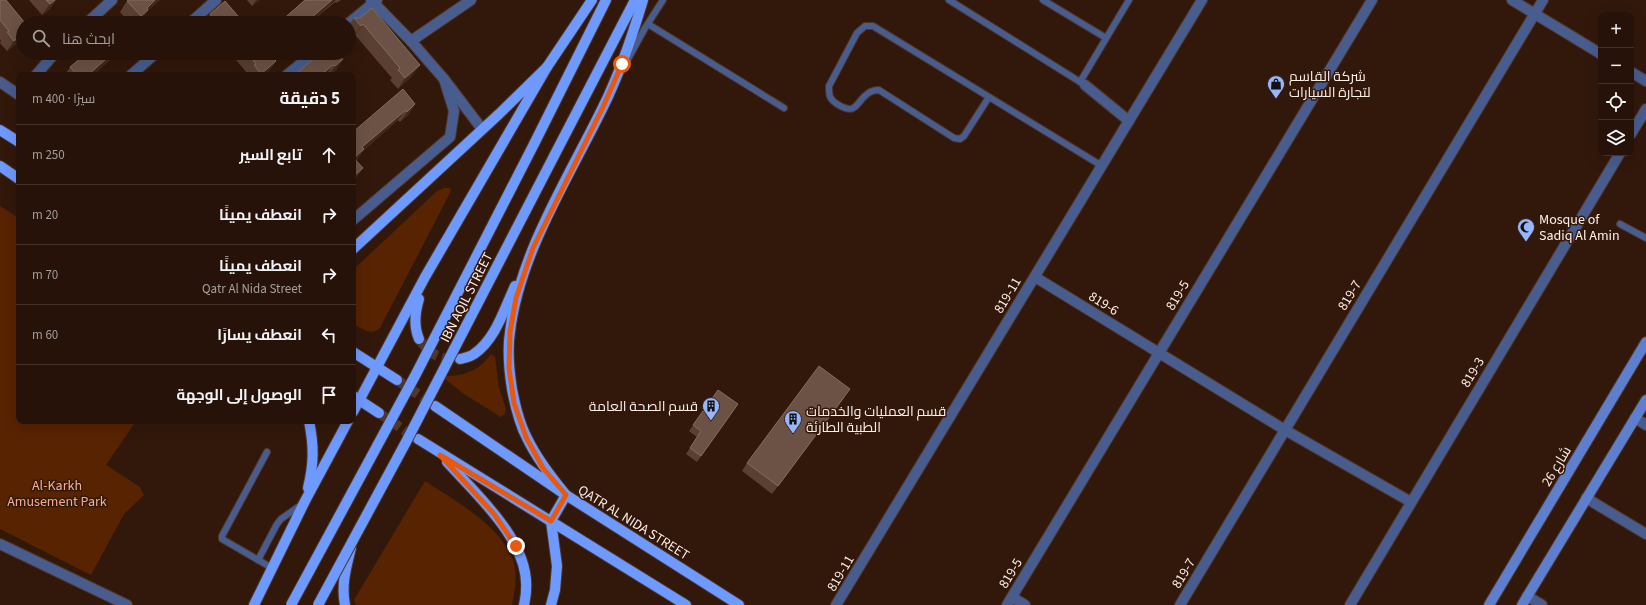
<!DOCTYPE html>
<html lang="ar">
<head>
<meta charset="utf-8">
<style>
  :root { --surface:#261208; --page:#322016; --text:#f1f3f6; --muted:#a49e9c; --line:#423229 }
  body { margin:0; font-family:"Source Sans 3",Cairo,sans-serif; background:var(--page); color:var(--text); direction:rtl }
  .controls { position:absolute; right:12px; top:12px; display:grid; overflow:hidden; border-radius:8px; box-shadow:0 4px 16px #0002 }
  .controls button { width:36px; height:36px; display:grid; place-items:center; padding:0; border:0; border-bottom:1px solid var(--line); background:var(--surface); color:var(--text); font:20px sans-serif }
  .stop { position:absolute; width:12px; height:12px; margin:-9px; border:3px solid #ea580c; border-radius:50%; background:#fff }
  .stop.end { background:#ea580c; border-color:#fff; box-shadow:0 1px 4px #0008 }
  .list { margin:0; padding:0; list-style:none }
  h2 { display:flex; justify-content:space-between; align-items:center; height:52px; margin:0; padding:0 16px; font-size:17px }
  h2 small { font-size:13px; font-weight:400; color:var(--muted) }
  .list li { display:grid; grid-template-columns:26px 1fr auto; gap:12px; align-items:center; box-sizing:border-box; height:60px; padding:0 16px; border-top:1px solid var(--line) }
  .list b { display:block; font-size:15px; white-space:nowrap }
  .list p { margin:0; font-size:13px; white-space:nowrap; color:var(--muted) }
  .list em { font-size:13px; font-style:normal; color:var(--muted) }
  .icon { flex:none; width:22px; height:22px; fill:none; stroke:currentColor; stroke-width:2; stroke-linecap:round; stroke-linejoin:round }
  .map { position:relative; flex:none; width:1646px; height:605px; overflow:hidden; direction:ltr }
  .search { position:absolute; background:var(--surface); box-shadow:0 4px 16px #0002; left:16px; top:16px; width:340px; height:44px; display:flex; align-items:center; gap:10px; box-sizing:border-box; padding:0 14px; border-radius:22px; color:var(--muted); font-size:15px }
  .panel { position:absolute; background:var(--surface); box-shadow:0 4px 16px #0002; left:16px; top:72px; width:340px; height:352px; border-radius:8px; direction:rtl }
  .map>svg:first-child { display:block }
  .green { fill:#582300 }
  .lines { fill:none; stroke-linecap:round; stroke-linejoin:round }
  .primary-tunnel { stroke:#51382c; stroke-width:10; stroke-dasharray:10 5; stroke-linecap:butt }
  .service-casing { stroke:#4f362a; stroke-width:8 }
  .minor-casing { stroke:#4f362a; stroke-width:12 }
  .secondary-casing { stroke:#4f362a; stroke-width:12 }
  .primary-casing { stroke:#4f362a; stroke-width:12 }
  .service { stroke:#485d8e; stroke-width:6 }
  .minor { stroke:#485d8e; stroke-width:10 }
  .secondary { stroke:#5d7fcd; stroke-width:10 }
  .primary { stroke:#6e99fe; stroke-width:10 }
  .primary-bridge-casing { stroke:#4f362a; stroke-width:12; stroke-linecap:butt }
  .primary-bridge { stroke:#6e99fe; stroke-width:10 }
  .wall { fill:#5a3f32 }
  .shaded-wall { fill:#43281a }
  .building { fill:#6c5245; stroke:#836b5f }
  .route { stroke:#ea580c; stroke-width:5 }
  .labels { text-anchor:middle; stroke-width:3; stroke-linejoin:round; paint-order:stroke }
  .poi-label { font-size:14px; fill:#feefe8; stroke:#32180b; text-anchor:start }
  .street-label { font-size:14px; fill:#feefe8; stroke:#32180b }
  .park-label { font-size:14px; fill:#f3af8d; stroke:#32180b }
</style>
</head>
<body>
<div class="map">
<svg width="1646" height="605" viewBox="0 0 1646 605">
  <rect width="100%" height="100%" fill="#32180b"/>
  <g class="green">
    <path d="M444,188H450L451,191L380,328C370,336 363,329 353,324V270L437,191Z"/>
    <path d="M0,206L19,218V421H136L106,465L140,487L144,495L124,514L91,575L0,529Z"/>
    <path d="M491,354L495,357L499,388L506,409L505,413L501,417L464,394L445,379L444,377C450,375 457,376 463,374C475,371 484,364 491,354Z"/>
    <path d="M425,481C454,500 500,525 513,560C518,574 515,591 512,605H356L354,600Z"/>
  </g>
  <g class="lines">
    <g class="primary-tunnel">
      <path d="M419,339C431,355 439,360 460,359"/>
      <path d="M397,380L434,405"/>
      <path d="M379,413L417,439"/>
    </g>
    <g class="service-casing">
      <g id="service">
        <path d="M949,0L1085,85"/>
        <path d="M1043,0L1106,38"/>
        <path d="M648,24L784,108"/>
        <path d="M628,59L645,28L663,0"/>
        <path d="M1080,82L1129,0"/>
        <path d="M989,97L964,136L960,139L954,138L879,90C877,90 872,91 870,92C855,101 858,117 837,104C829,99 829,95 829,86L857,33L865,26H873L1102,166"/>
        <path d="M1620,224L1646,238"/>
        <path d="M267,452L222,536V539L272,568"/>
        <path d="M258,560L277,524L281,519L301,505"/>
      </g>
    </g>
    <g class="minor-casing">
      <g id="minor">
        <path d="M371,0L411,41L444,79L482,129"/>
        <path d="M1512,0L1601,54"/>
        <path d="M87,23L112,0"/>
        <path d="M190,23L216,0"/>
        <path d="M349,23L377,0"/>
        <path d="M411,41L471,0"/>
        <path d="M1631,72L1646,81"/>
        <path d="M36,75L55,53"/>
        <path d="M131,75L156,53"/>
        <path d="M287,75L314,53"/>
        <path d="M0,82L19,95"/>
        <path d="M1085,85L1129,121"/>
        <path d="M1631,134L1646,109"/>
        <path d="M353,220L450,137L454,111L444,79"/>
        <path d="M1035,277L1285,430L1411,502"/>
        <path d="M1635,418L1646,425"/>
        <path d="M1586,498L1646,534"/>
        <path d="M0,544L127,605"/>
        <path d="M1527,596L1542,605"/>
        <path d="M1012,597L1025,605"/>
        <path d="M836,605L1202,0"/>
        <path d="M1007,605L1372,0"/>
        <path d="M1180,605L1543,0"/>
        <path d="M1350,605L1620,153"/>
      </g>
    </g>
    <g class="secondary-casing">
      <g id="secondary">
        <path d="M1489,605L1646,342"/>
        <path d="M1522,605L1646,400"/>
      </g>
    </g>
    <g class="primary-casing">
      <g id="primary">
        <path d="M0,130L19,142"/>
        <path d="M534,144L606,0"/>
        <path d="M554,156L635,0"/>
        <path d="M0,166L19,179"/>
        <path d="M353,249L499,114L547,67L592,0"/>
        <path d="M419,299C415,312 413,325 419,339"/>
        <path d="M353,352L397,380"/>
        <path d="M460,359C464,358 470,357 474,354C496,339 504,309 515,286"/>
        <path d="M353,396L379,413"/>
        <path d="M435,406L566,495L739,605"/>
        <path d="M353,412L425,277L547,67"/>
        <path d="M418,439L686,605"/>
        <path d="M447,462C477,495 530,542 526,590C526,595 525,600 524,605"/>
        <path d="M308,488C314,463 314,446 309,421"/>
        <path d="M254,605L305,501L348,421"/>
        <path d="M345,605C341,585 346,568 351,548"/>
        <path d="M551,605L555,590L557,566L551,521L566,495C551,477 537,459 527,438C519,423 515,405 512,389C509,370 507,351 510,332C519,254 569,177 603,107C620,73 632,37 643,0"/>
      </g>
    </g>
    <use href="#service" class="service"/>
    <use href="#minor" class="minor"/>
    <use href="#secondary" class="secondary"/>
    <use href="#primary" class="primary"/>
    <g class="primary-bridge-casing">
      <g id="primary-bridge">
        <path d="M291,605L416,374L534,144"/>
        <path d="M318,605L406,442L554,156"/>
      </g>
    </g>
    <use href="#primary-bridge" class="primary-bridge"/>
  </g>
  <g class="wall">
    <path d="M0,0L22,39L7,51L0,43L1,41L0,40Z"/>
    <path d="M29,0H56L50,9L42,15Z"/>
    <path d="M160,0L147,11L141,20L138,23H121L126,19L120,12L127,1Z"/>
    <path d="M247,0H259L252,6Z"/>
    <path d="M305,0H341L336,3L335,2L310,23H279Z"/>
    <path d="M210,14L244,23H204Z"/>
    <path d="M354,18H360L412,76L398,89L390,80L392,78L355,35L353,37L349,32V25Z"/>
    <path d="M118,53L93,75H65L70,67Z"/>
    <path d="M230,53H269L276,61L268,72L265,75H247L248,74Z"/>
    <path d="M343,59L336,70L330,75H295Z"/>
    <path d="M415,104L408,115L400,122L398,120L363,151L356,161L363,168L355,179L353,181V132Z"/>
    <path d="M718,390L738,404L697,462L686,454L697,437L689,431Z"/>
    <path d="M845,397L772,494L742,471L747,463Z"/>
  </g>
  <g class="shaded-wall">
    <path d="M53,0H56L50,9L42,15Z"/>
    <path d="M155,0H160L147,11L141,20L138,23H136L147,8Z"/>
    <path d="M256,0H259L252,6Z"/>
    <path d="M332,0H336L310,23H305Z"/>
    <path d="M363,24L355,35L353,37L361,26Z"/>
    <path d="M23,33V37L22,39L7,51L14,41Z"/>
    <path d="M113,53H118L93,75H88Z"/>
    <path d="M343,59L336,70L330,75H329L335,66Z"/>
    <path d="M276,61L268,72L265,75H260Z"/>
    <path d="M333,65L326,75H321Z"/>
    <path d="M420,65L412,76L398,89L405,78Z"/>
    <path d="M415,104L408,115L400,122L407,112Z"/>
    <path d="M406,110L398,120L363,151L357,160L353,163V161L362,147Z"/>
    <path d="M363,168L355,179L353,181V177L354,176Z"/>
  </g>
  <g class="building">
    <path d="M0,0H6L25,23H23V33L14,41L7,32L9,31L0,20Z"/>
    <path d="M46,0H55L50,4Z"/>
    <path d="M129,0H155L147,8L148,10L141,16L127,1Z"/>
    <path d="M305,0H332L305,23H281L280,22Z"/>
    <path d="M225,1L244,23H221L219,20L217,22L210,14Z"/>
    <path d="M372,8L420,65L405,78L398,70L400,68L363,24L361,26L354,18H360Z"/>
    <path d="M130,16L136,23H121Z"/>
    <path d="M87,53H113L89,74L91,75H77L70,67Z"/>
    <path d="M247,53H269L276,61L261,74L254,65L256,64Z"/>
    <path d="M320,53H338L343,59L335,66L333,65L321,75H295Z"/>
    <path d="M403,89L415,104L407,112L406,110L362,147L364,149L356,156L353,152V132Z"/>
    <path d="M353,157L363,168L354,176L353,174Z"/>
    <path d="M819,366L850,389L778,486L747,463Z"/>
    <path d="M718,390L738,404L701,456L690,448L701,431L693,425Z"/>
  </g>
  <g class="lines">
    <path class="route" d="M516,546L494,514L440,455L551,521L566,495L543,468L526,437L514,403L509,368L510,332L516,298L533,248L603,107L622,64"/>
  </g>
  <defs>
    <g id="shop-pin" transform="scale(0.9)"><path d="M0 17L-7.5 6A9.5 9.5 0 1 1 7.5 6Z" fill="#96b6fd" stroke="#32180b"/><path d="M-5-2.5h2.3a2.7 3.5 0 0 1 5.4 0H5L5.5 6h-11ZM-1.5-2.5h3a1.5 2.3 0 0 0-3 0Z" fill="#111"/></g>
    <g id="mosque-pin" transform="scale(0.9)"><path d="M0 17L-7.5 6A9.5 9.5 0 1 1 7.5 6Z" fill="#96b6fd" stroke="#32180b"/><path d="M3.5-4.9A6 6 0 1 0 3.5 4.9A5 5 0 1 1 3.5-4.9Z" fill="#111"/></g>
    <g id="building-pin" transform="scale(0.9)"><path d="M0 17L-7.5 6A9.5 9.5 0 1 1 7.5 6Z" fill="#96b6fd" stroke="#32180b"/><path d="M-4-6H4V6H1V3H-1V6H-4ZM-2.5-4.3h1.7v1.8h-1.7ZM.8-4.3h1.7v1.8H.8ZM-2.5-1h1.7V.8h-1.7ZM.8-1h1.7V.8H.8Z" fill="#111"/></g>
  </defs>
  <g fill-rule="evenodd">
    <use href="#shop-pin" x="1276" y="84"/>
    <use href="#mosque-pin" x="1526" y="227"/>
    <use href="#building-pin" x="711" y="406"/>
    <use href="#building-pin" x="793" y="419"/>
  </g>
  <g class="labels">
    <g class="poi-label">
      <text x="1289" y="81">شركة القاسم<tspan x="1289" dy="16">لتجارة السيارات</tspan></text>
      <text x="1539" y="224">Mosque of<tspan x="1539" dy="16">Sadiq Al Amin</tspan></text>
      <text x="698" y="411" text-anchor="end">قسم الصحة العامة</text>
      <text x="806" y="416">قسم العمليات والخدمات<tspan x="806" dy="16">الطبية الطارئة</tspan></text>
    </g>
    <g class="street-label">
      <text transform="translate(1007 295) rotate(-59)" y="5">819-11</text>
      <text transform="translate(1177 295) rotate(-59)" y="5">819-5</text>
      <text transform="translate(1349 295) rotate(-59)" y="5">819-7</text>
      <text transform="translate(466 297) rotate(-63)" y="5">IBN AQIL STREET</text>
      <text transform="translate(1104 303) rotate(32)" y="5">819-6</text>
      <text transform="translate(1472 372) rotate(-59)" y="5">819-3</text>
      <text transform="translate(1556 466) rotate(-59)" y="5">شارع 26</text>
      <text transform="translate(634 522) rotate(32)" y="5">QATR AL NIDA STREET</text>
      <text transform="translate(840 573) rotate(-59)" y="5">819-11</text>
      <text transform="translate(1010 573) rotate(-59)" y="5">819-5</text>
      <text transform="translate(1183 573) rotate(-59)" y="5">819-7</text>
    </g>
    <g class="park-label">
      <text x="57" y="490">Al-Karkh<tspan x="57" dy="16">Amusement Park</tspan></text>
    </g>
  </g>
</svg>
<div class="controls">
<button>+</button>
<button>−</button>
<button><svg class="icon" aria-label="locate" viewBox="0 0 24 24"><circle cx="12" cy="12" r="6"/><path d="M12 2v4M12 18v4M2 12h4M18 12h4"/></svg></button>
<button><svg class="icon" aria-label="layers" viewBox="0 0 24 24"><path d="M12 4l9 5-9 5-9-5zM3 14l9 5 9-5"/></svg></button>
</div>
<div class="stop" style="left:622px;top:64px"></div>
<div class="stop end" style="left:516px;top:546px"></div>
<div class="search"><svg class="icon" aria-label="search" viewBox="0 0 24 24"><circle cx="10" cy="10" r="6"/><path d="M15 15l6 6"/></svg>ابحث هنا</div>
<section class="panel">
<h2>5 دقيقة<small>سيرًا · 400 m</small></h2>
<ul class="list">
<li><svg class="icon" aria-label="ahead" viewBox="0 0 24 24"><path d="M12 20V5M6 11l6-6 6 6"/></svg><div><b>تابع السير</b></div><em>250 m</em></li>
<li><svg class="icon" aria-label="right" viewBox="0 0 24 24"><path d="M7 20v-9h11M14 6l5 5-5 5"/></svg><div><b>انعطف يمينًا</b></div><em>20 m</em></li>
<li><svg class="icon" aria-label="right" viewBox="0 0 24 24"><path d="M7 20v-9h11M14 6l5 5-5 5"/></svg><div><b>انعطف يمينًا</b><p>Qatr Al Nida Street</p></div><em>70 m</em></li>
<li><svg class="icon" aria-label="left" viewBox="0 0 24 24"><path d="M17 20v-9H6M10 6l-5 5 5 5"/></svg><div><b>انعطف يسارًا</b></div><em>60 m</em></li>
<li><svg class="icon" aria-label="arrive" viewBox="0 0 24 24"><path d="M6 21V4h12l-3 4 3 4H6"/></svg><div><b>الوصول إلى الوجهة</b></div></li>
</ul>
</section>
</div>
</body>
</html>
